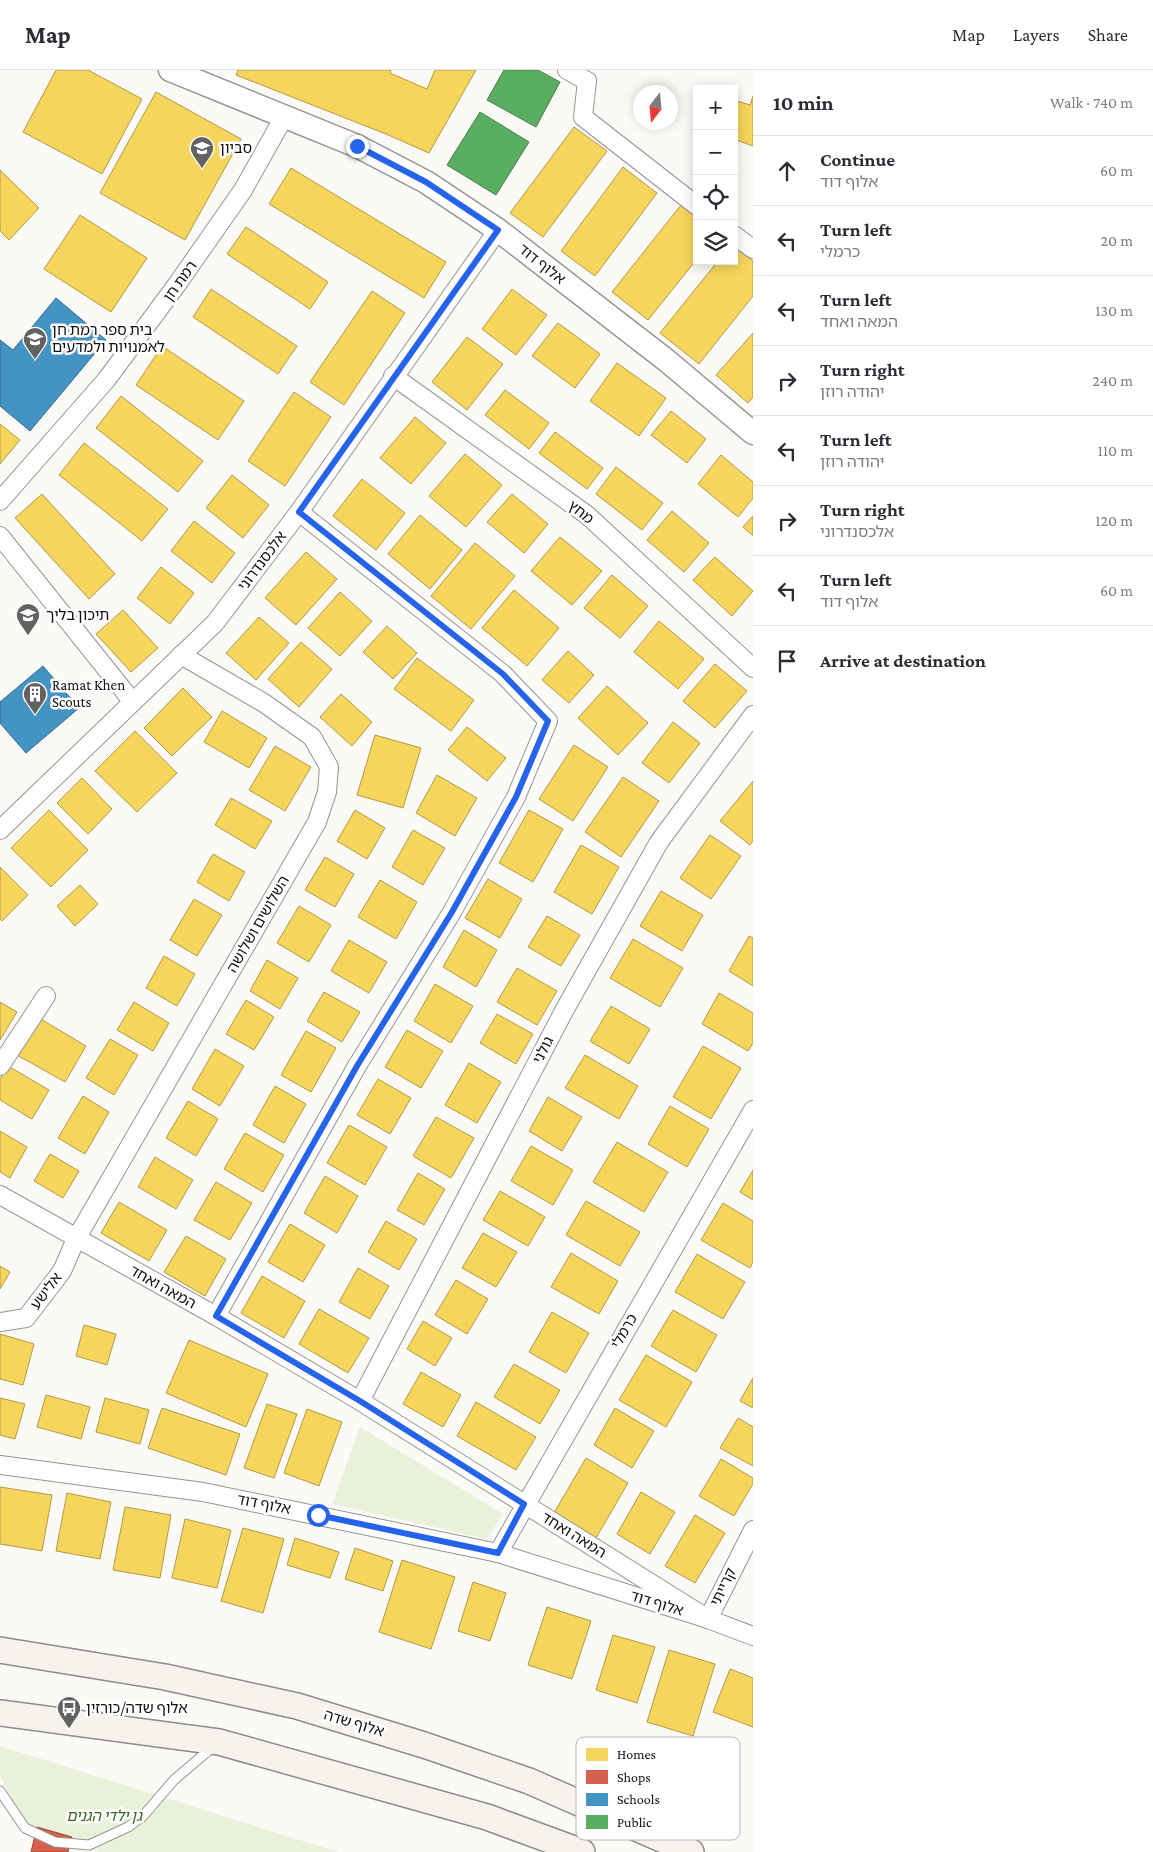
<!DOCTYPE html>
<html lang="en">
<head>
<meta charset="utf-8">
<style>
  :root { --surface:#fff; --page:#f7f7f7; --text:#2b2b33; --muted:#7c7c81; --line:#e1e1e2 }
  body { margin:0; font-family:"Crimson Pro","Noto Sans Hebrew",serif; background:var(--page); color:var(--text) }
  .controls { position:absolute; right:15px; top:15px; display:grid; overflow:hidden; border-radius:0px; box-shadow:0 2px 12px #0003 }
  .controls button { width:45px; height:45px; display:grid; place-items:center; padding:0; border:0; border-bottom:1px solid var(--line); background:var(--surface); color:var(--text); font:25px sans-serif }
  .compass { position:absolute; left:633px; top:15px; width:45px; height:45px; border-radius:50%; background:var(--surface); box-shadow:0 2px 12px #0003; rotate:196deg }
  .stop { position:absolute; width:15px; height:15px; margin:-11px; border:4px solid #2563eb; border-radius:50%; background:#fff }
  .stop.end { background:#2563eb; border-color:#fff; box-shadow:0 1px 5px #0008 }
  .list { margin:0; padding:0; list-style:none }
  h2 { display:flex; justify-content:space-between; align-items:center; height:65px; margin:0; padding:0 20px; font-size:21px }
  h2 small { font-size:16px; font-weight:400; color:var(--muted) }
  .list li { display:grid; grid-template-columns:32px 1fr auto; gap:15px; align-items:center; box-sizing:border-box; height:70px; padding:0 20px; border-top:1px solid var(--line) }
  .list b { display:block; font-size:19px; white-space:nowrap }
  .list p { margin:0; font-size:16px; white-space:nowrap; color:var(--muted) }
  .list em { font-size:16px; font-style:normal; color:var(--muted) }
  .icon { flex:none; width:28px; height:28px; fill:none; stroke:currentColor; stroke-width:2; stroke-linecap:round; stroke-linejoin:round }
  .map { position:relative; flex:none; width:753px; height:1782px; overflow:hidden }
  header { display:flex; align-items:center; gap:30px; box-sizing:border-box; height:70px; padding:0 25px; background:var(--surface); border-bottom:1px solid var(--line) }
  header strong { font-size:24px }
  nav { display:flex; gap:28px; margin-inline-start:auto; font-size:18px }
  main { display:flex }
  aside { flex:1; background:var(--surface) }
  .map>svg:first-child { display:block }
  .green { fill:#e9f1d8 }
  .homes { fill:#f6d55c; stroke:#b19a45 }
  .shops { fill:#d6604d; stroke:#9b483b }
  .schools { fill:#4393c3; stroke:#346c8d }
  .public { fill:#5aae61; stroke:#447f49 }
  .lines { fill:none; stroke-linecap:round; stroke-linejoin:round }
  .service-casing { stroke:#969594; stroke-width:11 }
  .minor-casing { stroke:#969594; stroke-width:20 }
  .tertiary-casing { stroke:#969594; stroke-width:25 }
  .secondary-casing { stroke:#8d8c8b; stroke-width:28 }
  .service { stroke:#fffefe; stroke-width:9 }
  .minor { stroke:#fffefe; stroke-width:18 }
  .tertiary { stroke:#fffefe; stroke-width:22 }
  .secondary { stroke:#f5f3ec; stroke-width:25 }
  .route { stroke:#2563eb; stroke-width:6 }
  .labels { text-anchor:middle; stroke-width:5; stroke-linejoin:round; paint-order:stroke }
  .poi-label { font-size:15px; fill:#101010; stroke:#fff; text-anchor:start }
  .street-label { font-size:15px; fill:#101010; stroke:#fff }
  .park-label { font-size:15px; font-style:italic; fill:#386722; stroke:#fff }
  .key { fill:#fff; stroke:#b7b7b7; stroke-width:1 }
  .key-label { font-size:14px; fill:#101010 }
</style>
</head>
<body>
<header>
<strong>Map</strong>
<nav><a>Map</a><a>Layers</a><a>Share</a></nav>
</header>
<main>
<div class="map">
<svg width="753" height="1782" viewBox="0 0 753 1782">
  <rect width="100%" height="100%" fill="#fcfaf7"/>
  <g class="green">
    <path d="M360,1357L503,1444L487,1469L332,1434Z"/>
    <path d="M0,1676L338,1782H100L25,1758L0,1705Z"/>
  </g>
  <g class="homes">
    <path d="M56,0H88L142,29L102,104L23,62Z"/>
    <path d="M238,0H391L390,3L427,19L435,0H476L429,83L386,64L236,5Z"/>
    <path d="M156,22L241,69L185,170L100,123Z"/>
    <path d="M753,26V76L734,69V30L750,35Z"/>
    <path d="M574,57L607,81L543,167L510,143Z"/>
    <path d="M623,97L657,123L595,206L561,181Z"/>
    <path d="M291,98L446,192L424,228L269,134Z"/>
    <path d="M0,100L39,138L9,170L0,161Z"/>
    <path d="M681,135L697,147V189L648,250L612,222Z"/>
    <path d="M80,145L147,188L111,242L44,199Z"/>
    <path d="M246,157L328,212L310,239L227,184Z"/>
    <path d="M734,177L753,191V226L699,294L660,263L718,191H734Z"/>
    <path d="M211,219L297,276L278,304L193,247Z"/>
    <path d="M512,219L547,245L516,285L482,259Z"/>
    <path d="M372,221L405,243L344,335L310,312Z"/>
    <path d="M558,253L600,284L575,318L532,286Z"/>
    <path d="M753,263V327L748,333L716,305Z"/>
    <path d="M467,267L503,294L467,340L432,312Z"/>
    <path d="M162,276L244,331L218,370L136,315Z"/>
    <path d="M617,293L666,328L639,366L590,331Z"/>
    <path d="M505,320L549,353L529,379L485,345Z"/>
    <path d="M294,322L331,347L285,416L248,391Z"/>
    <path d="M121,326L203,391L178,422L96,358Z"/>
    <path d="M671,341L706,369L687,393L651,365Z"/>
    <path d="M415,347L446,373L411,414L380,388Z"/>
    <path d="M0,354L20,370L0,394Z"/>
    <path d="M555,362L603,398L587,419L539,383Z"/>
    <path d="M84,373L168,439L142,471L59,405Z"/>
    <path d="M465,384L502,415L466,457L429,426Z"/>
    <path d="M721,385L753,412V428L738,447L698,414Z"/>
    <path d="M616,397L663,433L642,460L596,424Z"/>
    <path d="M232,405L269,435L243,468L206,438Z"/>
    <path d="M362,409L405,443L376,480L333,446Z"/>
    <path d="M42,424L115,504L89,529L15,448Z"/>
    <path d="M512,424L548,454L524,483L487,452Z"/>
    <path d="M672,441L709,473L684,502L647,470Z"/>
    <path d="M420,445L462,480L430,519L388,484Z"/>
    <path d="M753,446V466L743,457Z"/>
    <path d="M194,451L235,483L212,513L171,481Z"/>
    <path d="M560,467L602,501L572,535L531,501Z"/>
    <path d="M475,473L515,506L471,559L431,526Z"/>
    <path d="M306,482L337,509L296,555L265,528Z"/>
    <path d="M715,487L753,521L732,546L693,510Z"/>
    <path d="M161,497L194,523L170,554L137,528Z"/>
    <path d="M612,505L648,536L620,568L584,538Z"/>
    <path d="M514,520L559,558L527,596L482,558Z"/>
    <path d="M340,522L372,551L340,586L308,558Z"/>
    <path d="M123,540L158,578L131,602L96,564Z"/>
    <path d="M259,547L289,573L256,610L226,583Z"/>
    <path d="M659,551L704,589L678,619L634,582Z"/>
    <path d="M387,556L417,583L393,609L363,582Z"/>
    <path d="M301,572L332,599L299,637L268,609Z"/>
    <path d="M568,581L594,605L569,633L542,610Z"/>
    <path d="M417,588L474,630L451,661L394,619Z"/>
    <path d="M715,594L747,621L715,658L683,631Z"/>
    <path d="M607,616L648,653L618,685L578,648Z"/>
    <path d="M183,618L212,647L172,686L144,658Z"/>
    <path d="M341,624L372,652L352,676L320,647Z"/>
    <path d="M222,641L267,668L249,698L204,672Z"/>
    <path d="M673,652L700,673L669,713L642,693Z"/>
    <path d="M467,657L506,688L487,711L448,680Z"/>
    <path d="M135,661L177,703L137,742L95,701Z"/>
    <path d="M375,665L421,678L403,738L357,725Z"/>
    <path d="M574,675L608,697L573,751L539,729Z"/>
    <path d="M275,676L311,697L285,741L249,720Z"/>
    <path d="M437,705L477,728L455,766L416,743Z"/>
    <path d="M623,707L659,731L621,787L585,762Z"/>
    <path d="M82,708L112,739L88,764L57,733Z"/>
    <path d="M753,711V771L750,775L720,751Z"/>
    <path d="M231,728L272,751L255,779L215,755Z"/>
    <path d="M49,740L88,780L51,817L11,778Z"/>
    <path d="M355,740L385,758L367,789L337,771Z"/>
    <path d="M529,740L563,759L533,812L499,793Z"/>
    <path d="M413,760L445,778L423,815L392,797Z"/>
    <path d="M710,765L741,786L711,829L680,808Z"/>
    <path d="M581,775L619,797L592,844L554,822Z"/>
    <path d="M213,784L245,802L229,831L197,812Z"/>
    <path d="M325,787L354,804L335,837L305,820Z"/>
    <path d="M0,797L28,825L2,851L0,849Z"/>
    <path d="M488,809L522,829L500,868L465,848Z"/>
    <path d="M380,810L417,832L396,869L358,847Z"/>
    <path d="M80,815L98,834L75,856L57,836Z"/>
    <path d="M661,821L703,845L682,881L640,856Z"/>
    <path d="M194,829L222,845L197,886L170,870Z"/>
    <path d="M299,836L331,855L309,892L277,873Z"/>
    <path d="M547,846L580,865L561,896L528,877Z"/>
    <path d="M464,860L497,880L476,917L443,897Z"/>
    <path d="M749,866L753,868V916L729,901Z"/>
    <path d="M633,869L683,898L660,937L610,908Z"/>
    <path d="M349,870L387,892L369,923L331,901Z"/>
    <path d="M164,886L195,904L177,936L146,918Z"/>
    <path d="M267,890L298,908L280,939L250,921Z"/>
    <path d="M517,898L557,921L537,955L497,932Z"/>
    <path d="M435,914L473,936L451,973L414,951Z"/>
    <path d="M324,922L360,942L342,972L307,951Z"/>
    <path d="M719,923L753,943V973L748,981L702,954Z"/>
    <path d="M246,930L274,947L254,980L226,964Z"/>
    <path d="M0,932L17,942L0,970Z"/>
    <path d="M134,932L169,953L153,981L117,960Z"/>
    <path d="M611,936L650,959L629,994L590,971Z"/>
    <path d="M497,944L533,964L516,994L480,973Z"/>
    <path d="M39,948L86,976L65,1012L17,985Z"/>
    <path d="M407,960L443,981L421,1018L385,997Z"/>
    <path d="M306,961L336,978L311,1022L281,1005Z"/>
    <path d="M110,969L138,985L114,1025L86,1008Z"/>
    <path d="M703,976L741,998L711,1049L673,1027Z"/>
    <path d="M215,979L244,996L220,1036L192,1019Z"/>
    <path d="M585,985L638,1016L619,1049L565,1018Z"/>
    <path d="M469,993L501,1012L477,1053L445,1035Z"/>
    <path d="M8,996L49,1020L32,1049L0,1030V1009Z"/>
    <path d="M378,1009L411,1028L390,1064L357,1045Z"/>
    <path d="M275,1016L306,1034L284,1073L253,1055Z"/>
    <path d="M83,1026L109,1042L85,1084L58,1068Z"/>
    <path d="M548,1027L582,1047L562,1081L529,1061Z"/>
    <path d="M188,1031L218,1049L196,1086L166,1068Z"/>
    <path d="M670,1036L709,1059L687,1097L648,1074Z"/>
    <path d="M436,1047L474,1068L451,1108L413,1086Z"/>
    <path d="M349,1055L387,1077L365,1115L327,1093Z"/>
    <path d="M0,1061L27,1077L10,1108L0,1102Z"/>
    <path d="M245,1063L284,1085L263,1122L224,1099Z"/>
    <path d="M617,1072L668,1102L644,1142L593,1112Z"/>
    <path d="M531,1076L573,1100L553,1135L511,1111Z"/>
    <path d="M50,1084L79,1101L63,1128L34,1111Z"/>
    <path d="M155,1087L193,1110L176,1139L138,1117Z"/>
    <path d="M753,1100V1130L740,1122Z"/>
    <path d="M418,1103L445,1119L424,1155L397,1140Z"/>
    <path d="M325,1106L358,1126L337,1163L304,1143Z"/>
    <path d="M216,1112L252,1133L230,1170L194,1150Z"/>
    <path d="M500,1121L545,1147L528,1176L483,1150Z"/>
    <path d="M586,1131L640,1162L620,1196L566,1165Z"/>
    <path d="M119,1132L167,1160L149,1191L101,1163Z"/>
    <path d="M723,1133L753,1151V1192L750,1198L701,1170Z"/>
    <path d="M386,1151L417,1169L399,1200L368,1182Z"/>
    <path d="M290,1154L325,1175L303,1212L268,1192Z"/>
    <path d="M483,1163L517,1182L496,1217L462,1198Z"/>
    <path d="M186,1166L226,1189L205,1226L164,1202Z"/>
    <path d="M571,1183L618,1211L599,1244L551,1217Z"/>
    <path d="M697,1184L745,1212L723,1249L675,1222Z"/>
    <path d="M0,1196L10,1202L0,1219Z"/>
    <path d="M358,1198L389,1216L370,1249L339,1232Z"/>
    <path d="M262,1206L305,1231L284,1268L241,1243Z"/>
    <path d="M456,1210L488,1229L467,1264L435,1245Z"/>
    <path d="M319,1239L369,1268L348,1303L299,1274Z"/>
    <path d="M673,1240L717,1265L696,1302L651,1276Z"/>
    <path d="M552,1242L589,1263L566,1303L529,1282Z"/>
    <path d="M423,1251L452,1268L435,1296L407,1279Z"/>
    <path d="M84,1255L116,1264L107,1295L76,1286Z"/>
    <path d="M0,1264L34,1274L23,1315L0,1309Z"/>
    <path d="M189,1270L268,1304L246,1357L166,1323Z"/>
    <path d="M646,1285L692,1312L666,1357L619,1330Z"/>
    <path d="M514,1294L560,1320L540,1354L494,1327Z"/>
    <path d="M421,1302L461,1325L443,1357L403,1334Z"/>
    <path d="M753,1308V1338L740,1331Z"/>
    <path d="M46,1325L90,1337L81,1369L37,1357Z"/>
    <path d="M0,1328L25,1334L15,1369L0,1365Z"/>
    <path d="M105,1328L149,1340L140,1374L96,1362Z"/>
    <path d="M476,1332L536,1367L516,1400L457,1366Z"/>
    <path d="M267,1334L297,1344L274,1408L244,1398Z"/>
    <path d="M162,1338L240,1364L226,1405L148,1378Z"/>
    <path d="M615,1338L654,1361L632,1398L594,1375Z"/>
    <path d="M307,1339L342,1352L319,1416L284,1403Z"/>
    <path d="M738,1348L753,1357V1396L720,1378Z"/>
    <path d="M586,1388L628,1413L596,1468L554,1443Z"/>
    <path d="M721,1389L753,1408V1414L734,1446L699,1426Z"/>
    <path d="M0,1417L52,1425L42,1481L0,1474Z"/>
    <path d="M641,1422L675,1442L650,1484L617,1464Z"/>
    <path d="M67,1423L111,1432L100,1489L56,1481Z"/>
    <path d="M125,1437L171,1445L160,1508L113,1500Z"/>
    <path d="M695,1445L725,1463L695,1513L665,1496Z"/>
    <path d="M185,1449L231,1460L217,1518L172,1508Z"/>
    <path d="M243,1458L284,1469L263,1543L221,1531Z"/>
    <path d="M295,1468L339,1482L330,1508L287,1495Z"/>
    <path d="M355,1478L393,1491L383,1521L345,1509Z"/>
    <path d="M402,1490L455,1507L431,1579L379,1562Z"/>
    <path d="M473,1512L506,1523L490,1571L458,1561Z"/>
    <path d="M547,1537L591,1551L572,1609L528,1595Z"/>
    <path d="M613,1565L655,1577L637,1633L596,1620Z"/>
    <path d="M669,1580L715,1594L693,1666L647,1652Z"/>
    <path d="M730,1599L753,1608V1657L713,1642Z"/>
  </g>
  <path class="shops" d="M37,1757L72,1767L68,1782H31Z"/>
  <g class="schools">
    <path d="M56,228L106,270L30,361L0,336V270L13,280Z"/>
    <path d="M43,596L79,638L26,683L0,653V632Z"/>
  </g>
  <g class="public">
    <path d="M504,0H538L560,12L536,57L487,30Z"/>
    <path d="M480,42L529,72L496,125L447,95Z"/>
  </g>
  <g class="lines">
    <g class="service-casing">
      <path id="service" d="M0,1721L25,1758L55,1772L89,1775L128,1757L143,1746L174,1710L215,1675"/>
    </g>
    <g class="minor-casing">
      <g id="minor">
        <path d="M567,0L587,11L583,47L697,136"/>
        <path d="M734,165L753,179"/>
        <path d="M393,306L587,445L753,598"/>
        <path d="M0,431L107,309L178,213L243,120L284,47"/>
        <path d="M0,466L132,631"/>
        <path d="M0,760L215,553L299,442L498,160"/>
        <path d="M0,996L46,926"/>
        <path d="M0,1125L216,1246L360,1331L708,1549"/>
        <path d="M216,1246L357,996L452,842L516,727L548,651L503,604L299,442"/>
        <path d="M0,1252L26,1248L62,1201L76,1169L317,752L327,722L329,697L312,667L264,633L181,585"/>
        <path d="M360,1331L565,939L659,772L753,645"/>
        <path d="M0,1395L203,1422L498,1483L708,1549L753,1566"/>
        <path d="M498,1483L753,1040"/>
        <path d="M708,1549L753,1460"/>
      </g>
    </g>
    <g class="tertiary-casing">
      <path id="tertiary" d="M170,0L357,76L426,112L498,160L666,290L753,363"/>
    </g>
    <g class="secondary-casing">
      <g id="secondary">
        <path d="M0,1580L165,1607L297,1636L424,1675L529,1711L691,1782"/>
        <path d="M0,1643L219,1672L487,1747L582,1782"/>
      </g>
    </g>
    <use href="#service" class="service"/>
    <use href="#minor" class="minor"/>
    <use href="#tertiary" class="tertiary"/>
    <use href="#secondary" class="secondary"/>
  </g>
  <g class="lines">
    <path class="route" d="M318,1445L498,1483L524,1434L360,1331L216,1246L357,996L452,842L516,727L548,651L503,604L299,442L498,160L426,112L357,76"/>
  </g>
  <defs>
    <g id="school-pin" transform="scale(1.25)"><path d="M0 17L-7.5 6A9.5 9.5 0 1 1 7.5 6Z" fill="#636261" stroke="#fff"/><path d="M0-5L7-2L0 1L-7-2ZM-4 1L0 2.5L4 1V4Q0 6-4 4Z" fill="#fff"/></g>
    <g id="building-pin" transform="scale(1.25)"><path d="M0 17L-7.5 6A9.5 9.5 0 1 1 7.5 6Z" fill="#636261" stroke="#fff"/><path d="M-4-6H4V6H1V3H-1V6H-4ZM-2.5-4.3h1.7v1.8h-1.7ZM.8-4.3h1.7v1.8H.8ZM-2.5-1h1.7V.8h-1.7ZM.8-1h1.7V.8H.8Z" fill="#fff"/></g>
    <g id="bus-pin" transform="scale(1.25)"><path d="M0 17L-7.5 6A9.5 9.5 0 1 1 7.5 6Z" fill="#636261" stroke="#fff"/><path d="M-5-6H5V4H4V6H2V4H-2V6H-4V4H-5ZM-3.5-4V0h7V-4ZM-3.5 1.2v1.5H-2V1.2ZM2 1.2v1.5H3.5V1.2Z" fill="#fff"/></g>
  </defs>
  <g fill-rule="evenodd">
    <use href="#school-pin" x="202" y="78"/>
    <use href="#school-pin" x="35" y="269"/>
    <use href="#school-pin" x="28" y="545"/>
    <use href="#building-pin" x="35" y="624"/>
    <use href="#bus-pin" x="69" y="1638"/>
  </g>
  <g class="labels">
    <g class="poi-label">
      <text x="220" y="83">סביון</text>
      <text x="52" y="265">בית ספר רמת חן<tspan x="52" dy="17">לאמנויות ולמדעים</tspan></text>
      <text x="46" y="550">תיכון בליך</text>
      <text x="52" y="620">Ramat Khen<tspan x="52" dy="17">Scouts</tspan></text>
      <text x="86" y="1643">אלוף שדה/כורזין</text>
    </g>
    <g class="street-label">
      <text transform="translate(542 194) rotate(38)" y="5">אלוף דוד</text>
      <text transform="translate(180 211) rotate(-54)" y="5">רמת חן</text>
      <text transform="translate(581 442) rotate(38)" y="5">מחץ</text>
      <text transform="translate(262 491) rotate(-53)" y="5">אלכסנדרוני</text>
      <text transform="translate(258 854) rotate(-60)" y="5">השלושים ושלושה</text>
      <text transform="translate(543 980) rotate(-63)" y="5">גולני</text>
      <text transform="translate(163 1217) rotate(29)" y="5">המאה ואחד</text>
      <text transform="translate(46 1221) rotate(-53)" y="5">אלישע</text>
      <text transform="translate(624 1261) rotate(-60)" y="5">כרמלי</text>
      <text transform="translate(264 1434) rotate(11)" y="5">אלוף דוד</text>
      <text transform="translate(574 1465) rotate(32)" y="5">המאה ואחד</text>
      <text transform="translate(723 1517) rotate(-64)" y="5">קרייתי</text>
      <text transform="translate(657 1533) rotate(17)" y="5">אלוף דוד</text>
      <text transform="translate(354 1653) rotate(17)" y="5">אלוף שדה</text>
    </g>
    <g class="park-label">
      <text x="104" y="1751">גן ילדי הגנים</text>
    </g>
  </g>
  <rect x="576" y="1667" width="164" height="103" rx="8" class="key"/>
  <rect x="586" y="1678" width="22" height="13" fill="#f6d55c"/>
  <rect x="586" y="1700" width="22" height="14" fill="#d6604d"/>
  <rect x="586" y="1723" width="22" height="13" fill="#4393c3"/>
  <rect x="586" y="1745" width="22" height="14" fill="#5aae61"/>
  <g class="key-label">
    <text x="617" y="1689">Homes</text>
    <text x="617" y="1712">Shops</text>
    <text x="617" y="1734">Schools</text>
    <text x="617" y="1757">Public</text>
  </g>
</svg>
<div class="controls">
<button>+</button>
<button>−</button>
<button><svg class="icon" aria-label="locate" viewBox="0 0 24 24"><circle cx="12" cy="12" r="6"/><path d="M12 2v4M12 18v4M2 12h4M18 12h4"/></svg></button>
<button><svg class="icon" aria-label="layers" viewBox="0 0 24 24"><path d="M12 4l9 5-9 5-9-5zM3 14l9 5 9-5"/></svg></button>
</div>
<svg class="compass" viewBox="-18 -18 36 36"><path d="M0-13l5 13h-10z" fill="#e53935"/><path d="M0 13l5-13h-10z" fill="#7c7c81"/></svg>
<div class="stop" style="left:318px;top:1445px"></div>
<div class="stop end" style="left:357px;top:76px"></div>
</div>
<aside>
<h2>10 min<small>Walk · 740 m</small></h2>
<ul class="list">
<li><svg class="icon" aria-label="ahead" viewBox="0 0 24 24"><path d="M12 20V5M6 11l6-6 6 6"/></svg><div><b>Continue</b><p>אלוף דוד</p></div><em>60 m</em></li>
<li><svg class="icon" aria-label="left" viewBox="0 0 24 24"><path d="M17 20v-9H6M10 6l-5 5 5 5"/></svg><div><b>Turn left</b><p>כרמלי</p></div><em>20 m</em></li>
<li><svg class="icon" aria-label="left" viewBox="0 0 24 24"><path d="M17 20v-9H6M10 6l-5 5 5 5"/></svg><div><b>Turn left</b><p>המאה ואחד</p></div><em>130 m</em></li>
<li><svg class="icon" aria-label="right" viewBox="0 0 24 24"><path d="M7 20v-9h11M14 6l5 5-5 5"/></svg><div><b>Turn right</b><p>יהודה רוזן</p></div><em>240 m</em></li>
<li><svg class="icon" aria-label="left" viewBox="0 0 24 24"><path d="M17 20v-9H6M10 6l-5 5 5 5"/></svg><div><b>Turn left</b><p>יהודה רוזן</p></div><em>110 m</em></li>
<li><svg class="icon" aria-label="right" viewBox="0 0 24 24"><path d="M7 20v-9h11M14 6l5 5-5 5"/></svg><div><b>Turn right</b><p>אלכסנדרוני</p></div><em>120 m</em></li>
<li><svg class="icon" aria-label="left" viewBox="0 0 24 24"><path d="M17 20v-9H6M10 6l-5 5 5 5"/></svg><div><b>Turn left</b><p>אלוף דוד</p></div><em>60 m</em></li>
<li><svg class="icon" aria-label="arrive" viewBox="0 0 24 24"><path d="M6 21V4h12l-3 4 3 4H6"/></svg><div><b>Arrive at destination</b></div></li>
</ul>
</aside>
</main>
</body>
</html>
